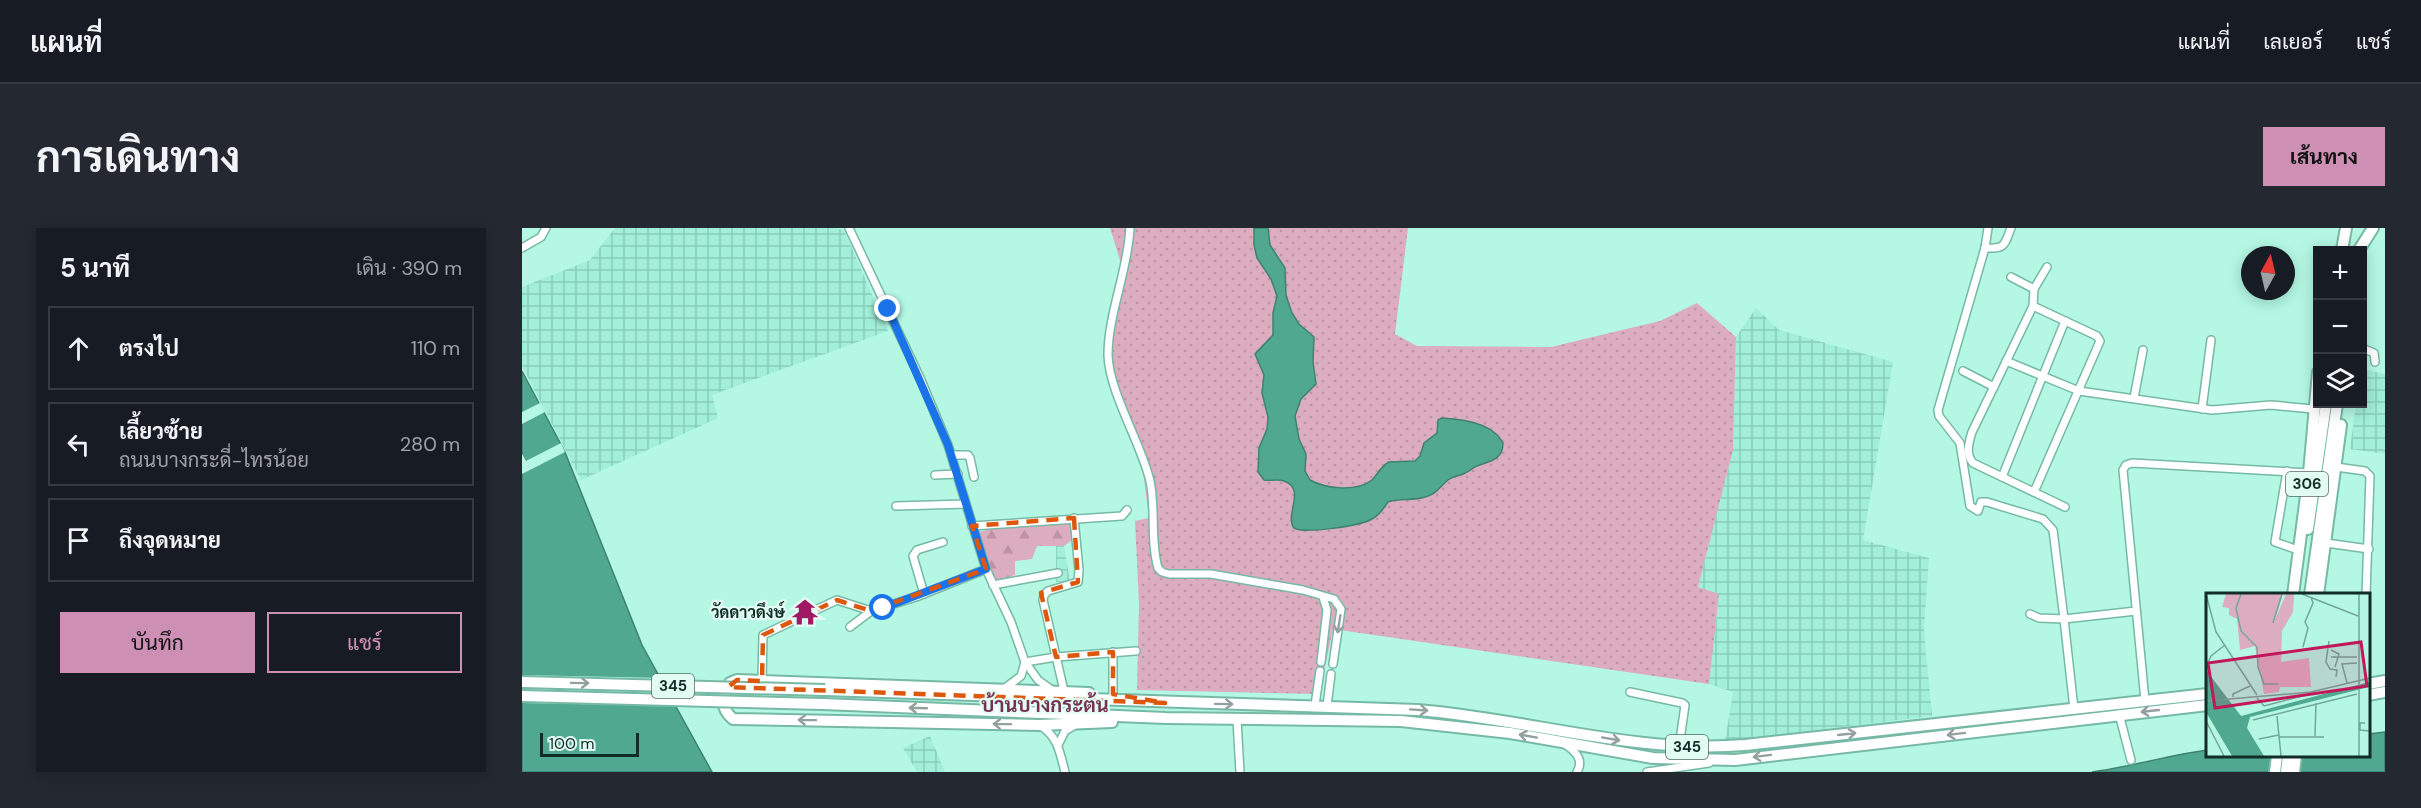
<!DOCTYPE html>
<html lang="th">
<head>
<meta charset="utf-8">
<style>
  :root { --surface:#171b24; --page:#242831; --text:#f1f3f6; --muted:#9ea1a6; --line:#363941; --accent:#cd90b4 }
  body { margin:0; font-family:"DM Sans",Sarabun,sans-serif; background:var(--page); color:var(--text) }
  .controls { position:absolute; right:18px; top:18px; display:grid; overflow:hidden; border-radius:0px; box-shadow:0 3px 15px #0003 }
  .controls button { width:54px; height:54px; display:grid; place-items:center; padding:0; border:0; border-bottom:2px solid var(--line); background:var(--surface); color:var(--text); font:30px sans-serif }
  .compass { position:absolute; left:1719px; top:18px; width:54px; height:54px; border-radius:50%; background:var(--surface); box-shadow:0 3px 15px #0003; rotate:8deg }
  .scale { position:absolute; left:18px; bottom:15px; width:99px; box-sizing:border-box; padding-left:6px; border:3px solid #112d25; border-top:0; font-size:16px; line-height:21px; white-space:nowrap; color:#112d25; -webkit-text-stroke:4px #e2fcf3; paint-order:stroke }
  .stop { position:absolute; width:18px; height:18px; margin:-14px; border:4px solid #1a73e8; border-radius:50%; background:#fff }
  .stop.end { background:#1a73e8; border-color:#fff; box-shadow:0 2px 6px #0008 }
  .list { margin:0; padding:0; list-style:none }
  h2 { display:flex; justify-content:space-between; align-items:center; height:78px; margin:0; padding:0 24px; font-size:26px }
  h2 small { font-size:20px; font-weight:400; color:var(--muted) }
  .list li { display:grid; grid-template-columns:39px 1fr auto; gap:18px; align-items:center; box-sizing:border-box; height:84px; margin:0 12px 12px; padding:0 12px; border:2px solid var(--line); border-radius:0px }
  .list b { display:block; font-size:22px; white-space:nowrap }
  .list p { margin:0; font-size:20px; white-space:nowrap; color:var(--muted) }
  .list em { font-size:20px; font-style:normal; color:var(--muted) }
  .actions { display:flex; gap:12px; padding:18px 24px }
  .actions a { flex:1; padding:14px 0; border:2px solid var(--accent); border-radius:0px; text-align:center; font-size:21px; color:var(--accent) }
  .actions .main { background:var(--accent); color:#111 }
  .icon { flex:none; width:33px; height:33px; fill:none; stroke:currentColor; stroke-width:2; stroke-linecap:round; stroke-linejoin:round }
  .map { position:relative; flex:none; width:1863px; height:544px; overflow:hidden; border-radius:0px }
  header { display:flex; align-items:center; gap:36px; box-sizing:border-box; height:84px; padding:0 30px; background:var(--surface); border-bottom:2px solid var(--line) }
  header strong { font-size:28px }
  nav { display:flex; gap:33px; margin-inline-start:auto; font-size:21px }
  .intro { display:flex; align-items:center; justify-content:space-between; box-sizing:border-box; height:144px; padding:0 36px }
  h1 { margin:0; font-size:42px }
  .button { padding:15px 27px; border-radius:0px; background:var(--accent); color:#111; font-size:21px; font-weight:700 }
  main { display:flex; gap:36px; padding:0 36px }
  aside { flex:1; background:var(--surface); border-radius:0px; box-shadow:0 3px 15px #0003 }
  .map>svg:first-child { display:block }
  .industrial { fill:url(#industrial-grid) }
  .green { fill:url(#green-dots) }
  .forest { fill:url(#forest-firs) }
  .water { fill:#50a890; stroke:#3d8370; stroke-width:1.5 }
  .pier { fill:#b4f8e3 }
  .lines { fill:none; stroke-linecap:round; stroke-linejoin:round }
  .minor-casing { stroke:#76b9a5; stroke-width:10 }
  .primary-casing { stroke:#76b9a5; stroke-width:14 }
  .minor { stroke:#fff; stroke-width:7 }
  .primary { stroke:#fff; stroke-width:10 }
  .primary-bridge-casing { stroke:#76b9a5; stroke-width:14; stroke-linecap:butt }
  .primary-bridge { stroke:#fff; stroke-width:10 }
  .oneway { stroke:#94a09d }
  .route { stroke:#1a73e8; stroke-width:8 }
  .marked { fill:none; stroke:#dd570d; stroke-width:4.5; stroke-dasharray:12 8; stroke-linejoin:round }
  .labels { text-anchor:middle; stroke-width:4.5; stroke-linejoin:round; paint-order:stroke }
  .shield { fill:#e2fcf3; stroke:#506b63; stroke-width:1.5 }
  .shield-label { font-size:15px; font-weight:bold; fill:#112d25 }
  .poi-label { font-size:16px; font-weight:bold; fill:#112d25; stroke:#e2fcf3; text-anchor:end }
  .quarter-label { font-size:20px; font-weight:bold; fill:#753351; stroke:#e2fcf3 }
  .inset-road { fill:none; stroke:#73a797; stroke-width:1.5 }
  .view { fill:#c2185b; fill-opacity:0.15; stroke:#c2185b; stroke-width:3 }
  .inset-edge { fill:none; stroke:#112d25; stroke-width:3 }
</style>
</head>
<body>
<header>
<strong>แผนที่</strong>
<nav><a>แผนที่</a><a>เลเยอร์</a><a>แชร์</a></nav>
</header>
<div class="intro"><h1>การเดินทาง</h1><a class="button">เส้นทาง</a></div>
<main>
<aside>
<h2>5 นาที<small>เดิน · 390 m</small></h2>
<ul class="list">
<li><svg class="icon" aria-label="ahead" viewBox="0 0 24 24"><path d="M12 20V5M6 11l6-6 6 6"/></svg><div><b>ตรงไป</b></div><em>110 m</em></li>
<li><svg class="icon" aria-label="left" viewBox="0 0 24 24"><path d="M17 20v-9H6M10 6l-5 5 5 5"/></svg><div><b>เลี้ยวซ้าย</b><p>ถนนบางกระดี่-ไทรน้อย</p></div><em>280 m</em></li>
<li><svg class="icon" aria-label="arrive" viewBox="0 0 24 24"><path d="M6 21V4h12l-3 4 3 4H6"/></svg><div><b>ถึงจุดหมาย</b></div></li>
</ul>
<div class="actions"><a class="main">บันทึก</a><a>แชร์</a></div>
</aside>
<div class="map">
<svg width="1863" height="544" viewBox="0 0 1863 544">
  <defs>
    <pattern id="industrial-grid" width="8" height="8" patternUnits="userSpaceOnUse" patternTransform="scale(1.5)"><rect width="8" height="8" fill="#a1efd8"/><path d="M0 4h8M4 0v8" fill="none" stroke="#8acdb9"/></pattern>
    <pattern id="green-dots" width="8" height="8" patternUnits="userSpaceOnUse" patternTransform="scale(1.5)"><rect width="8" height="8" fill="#dcacbf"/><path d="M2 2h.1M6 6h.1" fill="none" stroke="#bc94a4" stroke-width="1.8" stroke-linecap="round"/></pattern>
    <pattern id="forest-firs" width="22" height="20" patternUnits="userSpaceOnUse" patternTransform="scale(1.5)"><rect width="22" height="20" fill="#dcacbf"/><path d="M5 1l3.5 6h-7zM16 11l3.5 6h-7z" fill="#bc94a4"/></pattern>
  </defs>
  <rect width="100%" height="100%" fill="#b4f8e3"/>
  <g class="industrial">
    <path d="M93,0H311L322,2L366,103L190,167L196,190L59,252L0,138V59L68,32Z"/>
    <path d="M1234,80L1257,102L1371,134L1341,312L1407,330L1402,401L1410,488L1203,513L1211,464L1187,456L1197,366L1176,359L1211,222L1214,109Z"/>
    <path d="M1841,141L1863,146V226L1828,221L1834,176H1840Z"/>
    <path d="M534,318H542L548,354H534Z"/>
    <path d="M408,508L423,544H395L381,520Z"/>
  </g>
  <path class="green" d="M588,0H886L873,106L895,118L1029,119L1138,93L1175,75L1214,109L1211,222L1176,359L1197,366L1187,456L811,401L797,466L615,462L617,375L613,293L627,290L621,243L584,143L592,87L602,45Z"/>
  <path class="forest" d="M550,295L553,310L542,318H515L510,331L493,333V347L472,354L454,305L468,301Z"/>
  <g class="water">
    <path d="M732,0H746L748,17L763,40L764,67L770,85L777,96L792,109L791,134L794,156L779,171L773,188L777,211L784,226L783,243L788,252C804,261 835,264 850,252C856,246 859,238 867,234L893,233L898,228L902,215L915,205L916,192L920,190C940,191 971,195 981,215C981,232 968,233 955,238C951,239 948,243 943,245C938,248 931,248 926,252C917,259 915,266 903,269C891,273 877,270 866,274C861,281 858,287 850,291C838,298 783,306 772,300C762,287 785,261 762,253C756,251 749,253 742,252L736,244L737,220L745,201L746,189L740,165L742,147L733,126L751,107V85L755,68L749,51L735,30L732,17Z"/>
    <path d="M0,143L43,224L120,417L190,544H0Z"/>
    <path d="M1863,504V544H1570C1609,539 1646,527 1686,522V528H1846L1847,506Z"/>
  </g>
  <g class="pier">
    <path d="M18,175L23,184L0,196V184Z"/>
    <path d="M39,215L43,224L0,246V226L4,233Z"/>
    <path d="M0,447L142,450L157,478L0,475Z"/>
  </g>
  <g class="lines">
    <g class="minor-casing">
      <g id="minor">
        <path d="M327,0L399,152L426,217L464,341L489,394L503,434L516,452L530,462"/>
        <path d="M608,0C606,42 586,86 586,127C587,164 619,215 628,253C634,281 628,312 636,340L640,344L647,346H689L781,362L812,371L819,381L811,436"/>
        <path d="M1466,0L1463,20L1416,182L1417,188L1438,215L1448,278L1456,283L1459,274H1465L1521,291L1531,302L1542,391L1517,390L1508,386"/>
        <path d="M0,20L19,9L24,0"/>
        <path d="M1463,20C1483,21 1482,18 1489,0"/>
        <path d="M1489,49L1512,61L1511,78L1450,204C1447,214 1443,226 1451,235L1543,279"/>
        <path d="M1512,61L1525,39"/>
        <path d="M1511,78L1575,108L1578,113L1512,264"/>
        <path d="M1840,120L1852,125L1853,134"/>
        <path d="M1484,133L1557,163L1690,182L1749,177L1791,181"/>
        <path d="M1441,143L1472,159"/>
        <path d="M1612,170L1621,122"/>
        <path d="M1680,181L1689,112"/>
        <path d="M429,227H446L448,230L452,249"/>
        <path d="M1814,239L1843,243L1848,248L1844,367"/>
        <path d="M1765,243L1753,314L1776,322"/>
        <path d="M413,247L436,246"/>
        <path d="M1480,249L1543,93"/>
        <path d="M374,278L444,276"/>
        <path d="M450,298L600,288L605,282"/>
        <path d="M1804,315L1847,321"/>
        <path d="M471,357L536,345"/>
        <path d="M402,366L391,328L395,322L421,314"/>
        <path d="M328,399L349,383"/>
        <path d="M503,434L534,429L614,423"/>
        <path d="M799,434L805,382L801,369"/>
        <path d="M240,453L241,407L315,372L349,383L394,369L464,341"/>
        <path d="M483,460L499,448L503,434"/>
        <path d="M542,463L521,372L522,367L526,363L556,354L557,342L552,290"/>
        <path d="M1108,464L1160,475L1163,477L1157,519"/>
        <path d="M591,466V424"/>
        <path d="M1623,473L1601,242L1604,237L1610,235L1787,245"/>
        <path d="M793,477L798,443"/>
        <path d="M805,478L809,446"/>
        <path d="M1552,481L1542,391L1614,383"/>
        <path d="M1597,486L1609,532"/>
        <path d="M715,492L718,544"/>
        <path d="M519,498C536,509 538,525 543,544"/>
        <path d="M536,517L543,503L553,497"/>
        <path d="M1044,517C1054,524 1062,532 1055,544"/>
        <path d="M1125,544L1187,535"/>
      </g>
    </g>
    <g class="primary-casing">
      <g id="primary">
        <path d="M1820,22L1824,0"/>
        <path d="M1837,22L1851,0"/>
        <path d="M1786,301L1804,176"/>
        <path d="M1771,367L1787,245L1796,144"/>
        <path d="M1788,367L1815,176"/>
        <path d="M1796,367L1819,197"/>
        <path d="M1846,456L1863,453"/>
        <path d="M303,462L896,482C1006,491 1112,526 1223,517L1686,466"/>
        <path d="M567,465L215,452L208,455C200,469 198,480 211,491L518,497L590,494"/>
        <path d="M1846,467L1863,464"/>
        <path d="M301,476L644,490L879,493L988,505L1131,530L1213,532L1686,477"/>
        <path d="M1753,544L1755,528"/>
        <path d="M1764,544L1766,528"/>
        <path d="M1772,544L1774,528"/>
      </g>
    </g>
    <use href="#minor" class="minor"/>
    <use href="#primary" class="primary"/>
    <g class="primary-bridge-casing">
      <g id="primary-bridge">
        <path d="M0,454L303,462"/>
        <path d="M0,468L301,476"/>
      </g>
    </g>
    <use href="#primary-bridge" class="primary-bridge"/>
  </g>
  <defs><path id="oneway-shaft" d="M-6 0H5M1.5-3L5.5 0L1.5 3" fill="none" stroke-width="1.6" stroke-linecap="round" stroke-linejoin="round" transform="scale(1.5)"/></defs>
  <g class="oneway">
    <use href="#oneway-shaft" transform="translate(817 396) rotate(99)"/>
    <use href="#oneway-shaft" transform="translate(58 455) rotate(1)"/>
    <use href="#oneway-shaft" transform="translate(702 476) rotate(1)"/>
    <use href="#oneway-shaft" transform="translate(396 480) rotate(-178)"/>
    <use href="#oneway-shaft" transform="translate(897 482) rotate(4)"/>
    <use href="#oneway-shaft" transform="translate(1628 483) rotate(174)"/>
    <use href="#oneway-shaft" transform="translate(285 492) rotate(-179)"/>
    <use href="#oneway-shaft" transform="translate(480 496) rotate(-179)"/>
    <use href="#oneway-shaft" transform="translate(1325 506) rotate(-6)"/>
    <use href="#oneway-shaft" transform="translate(1434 506) rotate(173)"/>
    <use href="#oneway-shaft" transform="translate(1006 508) rotate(-170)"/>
    <use href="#oneway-shaft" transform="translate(1089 511) rotate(10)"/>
    <use href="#oneway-shaft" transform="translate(1240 528) rotate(173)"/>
  </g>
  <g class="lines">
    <path class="route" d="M361,380L464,341L426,217L366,81"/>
  </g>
  <path class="marked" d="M552,290L556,354L519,365L534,429L591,424V466L643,475L206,459L215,452L240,453L241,407L315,372L349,383L464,341L450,298Z"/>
  <defs>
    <g id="temple-bare" transform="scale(2.07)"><path d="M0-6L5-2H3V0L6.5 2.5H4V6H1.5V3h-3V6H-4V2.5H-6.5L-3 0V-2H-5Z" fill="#a11864" stroke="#e2fcf3" stroke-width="2.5" paint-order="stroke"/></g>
  </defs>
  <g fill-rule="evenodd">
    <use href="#temple-bare" x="283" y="384"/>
  </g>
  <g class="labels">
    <g class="shield">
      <rect x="1764" y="244" width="42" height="24" rx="4.5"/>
      <rect x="130" y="446" width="42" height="24" rx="4.5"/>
      <rect x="1144" y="507" width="42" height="24" rx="4.5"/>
    </g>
    <g class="shield-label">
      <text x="1785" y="261">306</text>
      <text x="151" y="463">345</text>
      <text x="1165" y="524">345</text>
    </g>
    <g class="poi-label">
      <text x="263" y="390">วัดดาวดึงษ์</text>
    </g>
    <g class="quarter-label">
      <text x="523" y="484">บ้านบางกระต้น</text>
    </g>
  </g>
  <g transform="translate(1684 365)">
    <rect width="164" height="164" fill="#b4f8e3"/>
    <path d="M20,1H77L68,29L80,1H88L87,19L76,38L75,69L103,65L105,94H74L73,99L58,101L49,53L34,57L31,26L23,22V15L16,14Z" fill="#dcacbf"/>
    <path d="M0,77L35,123L163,89V94L44,124L41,135L58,163H26L0,119Z" fill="#50a890"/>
    <path class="inset-road" d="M0,1L10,39L51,102M35,1L30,15L35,38L51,54L52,74L58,91H72M96,1L152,23M153,1V163M67,30L76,1M123,48L120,69L124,76L131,77L130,84M97,54L102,35L99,29L107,10L105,4M125,57L133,61L129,74M125,64H151M0,74L5,63L19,52M141,90L136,71L151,70M27,104V101L44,93M51,105L58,113L104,101M0,108L105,99L164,85M71,123L75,163M47,127L151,101M0,128L18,163M159,130H154V137L164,138M109,143L110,110M73,144H118M53,146L73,142"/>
    <path class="view" d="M155,49L161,93L9,115L2,70Z"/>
    <rect width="164" height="164" class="inset-edge"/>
  </g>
</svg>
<div class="controls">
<button>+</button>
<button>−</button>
<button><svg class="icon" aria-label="layers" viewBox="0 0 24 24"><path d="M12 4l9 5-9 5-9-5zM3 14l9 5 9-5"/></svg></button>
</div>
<svg class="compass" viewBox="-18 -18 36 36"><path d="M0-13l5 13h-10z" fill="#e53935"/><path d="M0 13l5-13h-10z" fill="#9ea1a6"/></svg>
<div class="scale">100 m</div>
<div class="stop" style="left:361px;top:380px"></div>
<div class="stop end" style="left:366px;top:81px"></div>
</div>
</main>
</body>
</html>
